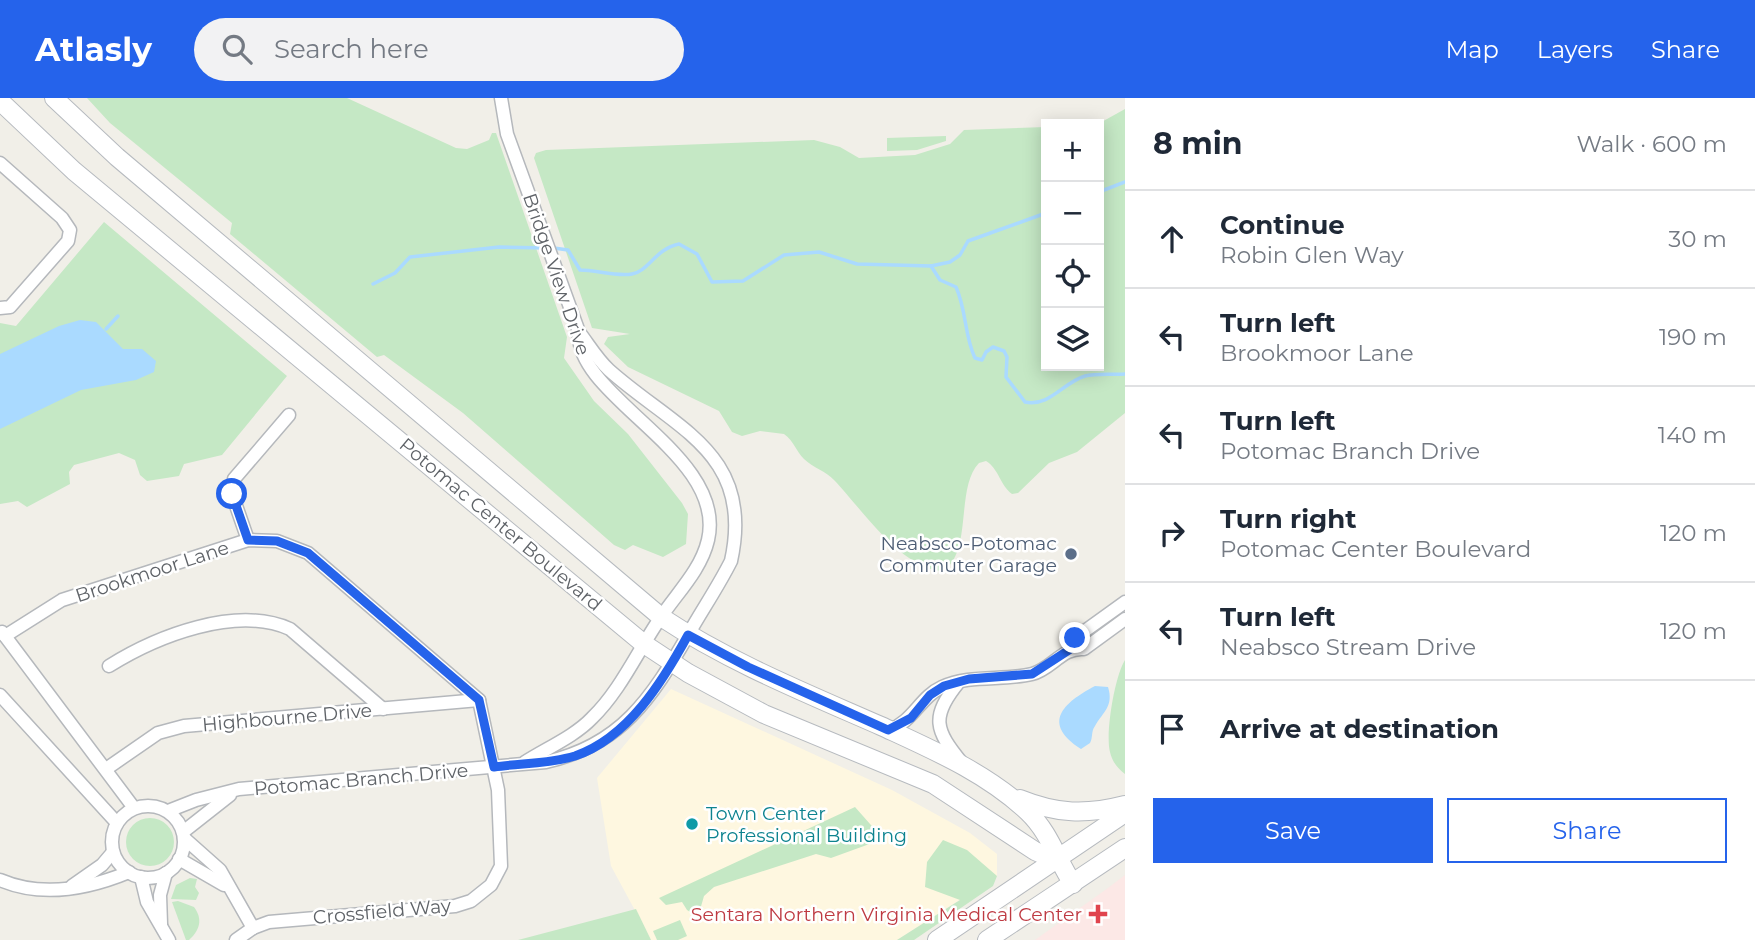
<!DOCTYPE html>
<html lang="en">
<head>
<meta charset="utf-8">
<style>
  :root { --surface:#fff; --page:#f2f2f3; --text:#1f2937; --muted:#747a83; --line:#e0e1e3; --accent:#2563eb }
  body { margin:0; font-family:Montserrat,sans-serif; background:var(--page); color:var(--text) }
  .controls { position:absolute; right:21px; top:21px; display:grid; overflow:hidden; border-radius:0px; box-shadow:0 4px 18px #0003 }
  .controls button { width:63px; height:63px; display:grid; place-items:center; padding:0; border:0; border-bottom:2px solid var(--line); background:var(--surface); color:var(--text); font:35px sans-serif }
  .stop { position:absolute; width:21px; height:21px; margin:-16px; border:5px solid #2563eb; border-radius:50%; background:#fff }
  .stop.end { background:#2563eb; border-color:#fff; box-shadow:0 2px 7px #0008 }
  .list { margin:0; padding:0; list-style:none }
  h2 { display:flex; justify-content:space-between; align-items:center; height:91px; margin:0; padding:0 28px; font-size:30px }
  h2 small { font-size:23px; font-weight:400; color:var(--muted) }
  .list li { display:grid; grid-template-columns:46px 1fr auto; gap:21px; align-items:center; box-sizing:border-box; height:98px; padding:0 28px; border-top:2px solid var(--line) }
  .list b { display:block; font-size:26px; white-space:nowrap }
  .list p { margin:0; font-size:23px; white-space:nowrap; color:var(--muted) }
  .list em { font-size:23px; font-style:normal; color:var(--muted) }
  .actions { display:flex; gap:14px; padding:21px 28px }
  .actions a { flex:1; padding:16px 0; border:2px solid var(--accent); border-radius:0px; text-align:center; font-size:24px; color:var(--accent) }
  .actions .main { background:var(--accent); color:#fff }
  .icon { flex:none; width:38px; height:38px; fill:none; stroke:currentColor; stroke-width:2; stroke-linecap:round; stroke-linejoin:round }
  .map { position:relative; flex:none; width:1125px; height:842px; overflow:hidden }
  header { display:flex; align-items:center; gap:42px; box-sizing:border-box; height:98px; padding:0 35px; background:var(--accent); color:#fff }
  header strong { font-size:33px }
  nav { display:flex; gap:38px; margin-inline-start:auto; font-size:24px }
  .search { width:490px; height:63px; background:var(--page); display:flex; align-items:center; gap:18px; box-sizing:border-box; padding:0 24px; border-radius:38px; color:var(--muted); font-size:26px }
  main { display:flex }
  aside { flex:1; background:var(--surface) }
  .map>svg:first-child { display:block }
  .commercial { fill:#fef7e0 }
  .medical { fill:#fce8e6 }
  .green { fill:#c5e8c5 }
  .water { fill:#aadaff }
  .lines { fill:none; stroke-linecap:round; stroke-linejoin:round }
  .stream { stroke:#aadaff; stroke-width:3.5 }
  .minor-casing { stroke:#b5b8bc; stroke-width:15 }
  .secondary-casing { stroke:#b6babf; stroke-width:20 }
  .minor { stroke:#fff; stroke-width:12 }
  .secondary { stroke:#fff; stroke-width:18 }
  .route { stroke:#2563eb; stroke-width:9 }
  .service-dot { fill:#5c6f8a; stroke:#fff; stroke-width:2.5 }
  .culture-dot { fill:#0f9aa8; stroke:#fff; stroke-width:2.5 }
  .health-dot { fill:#e0444e; stroke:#fff; stroke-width:2.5 }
  .labels { text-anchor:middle; stroke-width:5; stroke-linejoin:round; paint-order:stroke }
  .street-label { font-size:19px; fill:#5f6368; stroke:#fff }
  .service-label { font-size:19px; fill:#4e5e75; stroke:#fff; text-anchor:end }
  .culture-label { font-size:19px; fill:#0d838f; stroke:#fff; text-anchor:start }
  .health-label { font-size:19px; fill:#be3a42; stroke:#fff; text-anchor:end }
</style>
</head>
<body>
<header>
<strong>Atlasly</strong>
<div class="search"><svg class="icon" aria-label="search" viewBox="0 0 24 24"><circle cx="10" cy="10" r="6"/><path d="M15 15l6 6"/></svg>Search here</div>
<nav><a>Map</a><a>Layers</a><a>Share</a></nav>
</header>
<main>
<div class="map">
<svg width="1125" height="842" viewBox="0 0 1125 842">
  <rect width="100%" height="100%" fill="#f1efe8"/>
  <path class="commercial" d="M671,591L892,692L970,735L997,756V778L897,842H651L611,768L597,680Z"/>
  <path class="medical" d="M1125,777V842H1035L1108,790Z"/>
  <g class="green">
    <path d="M87,0H347L456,50L467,51L489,42L492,35H496L567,239L564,260L594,303L628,336L682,405L688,416L686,446L663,459L633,447L625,452L614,447L463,315L384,257L377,259L230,136L232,125L110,25Z"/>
    <path d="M1125,11V315L1077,354L1049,365L1018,395L1012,396C1000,387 999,371 986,363L979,365C955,390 973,454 943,473C902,472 861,410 834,382C826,373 813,370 804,361C796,353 794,343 784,336L760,333L742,338L732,334L719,313L628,269L604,246L608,239L630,236L592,230L534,60L536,55L546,52L814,42L840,49L859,60L915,57L950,46L964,32L1046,29V268H1099L1098,26Z"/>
    <path d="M946,38V43L917,52L887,53V40Z"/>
    <path d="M104,124L287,278L222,357L184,366L179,378L147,383L140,377L135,362L119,355L74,367L69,374L70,386L27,409L18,403L0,406V225L16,228Z"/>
    <path d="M1125,562V676C1117,670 1112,663 1110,654C1105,636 1115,577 1125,562Z"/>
    <path d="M855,709L878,735L875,744L831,760L816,756L714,789L704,798L698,819L687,812L682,804L666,807L659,800Z"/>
    <circle cx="150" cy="744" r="24"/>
    <path d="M943,742L967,752L997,778L993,788L914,842H897L960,802L925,789L927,764Z"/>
    <path d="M190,780L197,781L195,789L199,795L196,802L171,801L176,787Z"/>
    <path d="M178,803L194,809C203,821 200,832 189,842H186L172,804Z"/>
    <path d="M636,811L651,842H518Z"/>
    <path d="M680,822L687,838L678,842H657L653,833Z"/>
  </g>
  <g class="water">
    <path d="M80,222L96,224L123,251H142L156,263L154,274L136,282L81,292L0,331V256L59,228Z"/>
    <path d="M1095,588L1108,589C1114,608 1103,614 1095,628C1091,633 1093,640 1090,645L1081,651C1041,625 1063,605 1095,588Z"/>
  </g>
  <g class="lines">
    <g class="stream">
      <path d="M1099,94L1125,84"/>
      <path d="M554,150L568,152L580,172C596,172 617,179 632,176C649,173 655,151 679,146L697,156L712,184L743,183L784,157L819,154L857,166L931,168L950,164L960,157L968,143L1046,115"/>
      <path d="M931,168L940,182L956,189C967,214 964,237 975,260L982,262L986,254L993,249L1004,253L1007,259L1006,279L1025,304C1050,309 1062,285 1085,278C1097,275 1113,277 1125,276"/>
      <path d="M373,186L395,175L410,159L499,149L546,150"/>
      <path d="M106,231L118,218"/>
    </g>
    <g class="minor-casing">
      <g id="minor">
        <path d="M501,0L507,36L579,234C574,299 728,356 708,442C701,472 677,495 661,519C638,552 621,592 592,620C575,638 547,650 525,664"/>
        <path d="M0,65L62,120L70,132L68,143L10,209L0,210"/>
        <path d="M248,442L232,396L234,381L289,317"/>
        <path d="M2,534L134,710"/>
        <path d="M5,538L62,502L248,442L277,443L308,455L479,602L498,692L501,768L491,787L471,803L455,808L269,824L253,830L236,842"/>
        <path d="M1072,550L1075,540L1125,504"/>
        <path d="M109,568C157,538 236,507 290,531L383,611"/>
        <path d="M959,584C930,619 935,632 962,665"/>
        <path d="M0,597L117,725"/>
        <path d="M889,632C913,624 920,599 942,589C970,576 1003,583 1032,576C1052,571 1062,549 1084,551L1125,521"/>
        <path d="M106,671L158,635L184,628L479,602"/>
        <circle cx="148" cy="744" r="36"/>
        <path d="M168,713L196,702L239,691L546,664C621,647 651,601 688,537C702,512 718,489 731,463C755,355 675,331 609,272C597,261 589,247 579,234"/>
        <path d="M183,734L230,697"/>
        <path d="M184,740L220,772L253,830"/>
        <path d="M179,761L224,787"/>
        <path d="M141,779L147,804L169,842"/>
        <path d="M0,782C42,800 88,791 129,774"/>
        <path d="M72,788L102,767L113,754"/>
        <path d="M161,826L160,797L166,775"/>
      </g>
    </g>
    <g class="secondary-casing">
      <g id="secondary">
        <path d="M54,0L117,59L661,519C729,564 806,595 881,628C933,652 987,675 1028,714C1050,735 1057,762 1073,786"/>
        <path d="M0,3L74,73L644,546L688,575L764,616L933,686L1035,753L1057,763"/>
        <path d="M1020,701C1057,716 1086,717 1125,707"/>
        <path d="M937,842L1125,715"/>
        <path d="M987,842L1125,750"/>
      </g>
    </g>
    <use href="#minor" class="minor"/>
    <use href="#secondary" class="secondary"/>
  </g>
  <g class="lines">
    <path class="route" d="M232,396L248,442L277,443L308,455L479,602L494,669C521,665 549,666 575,658C628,640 663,583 688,537L748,569L888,632L911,620L930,597L944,588L969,581L1032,576L1072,550L1075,540"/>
  </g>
  <circle class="service-dot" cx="1071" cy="456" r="7"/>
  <circle class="culture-dot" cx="692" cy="726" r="7"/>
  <path class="health-dot" d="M1094.5 805.5h7v7h7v7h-7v7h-7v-7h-7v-7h7z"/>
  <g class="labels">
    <g class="street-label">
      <text transform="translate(557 176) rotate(71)" y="7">Bridge View Drive</text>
      <text transform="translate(501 426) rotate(40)" y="7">Potomac Center Boulevard</text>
      <text transform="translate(152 473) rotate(-18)" y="7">Brookmoor Lane</text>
      <text transform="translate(287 619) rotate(-5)" y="7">Highbourne Drive</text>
      <text transform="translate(361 681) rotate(-5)" y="7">Potomac Branch Drive</text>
      <text transform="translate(382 813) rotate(-5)" y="7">Crossfield Way</text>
    </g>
    <g class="service-label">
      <text x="1057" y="452">Neabsco-Potomac<tspan x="1057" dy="22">Commuter Garage</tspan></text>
    </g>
    <g class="culture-label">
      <text x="706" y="722">Town Center<tspan x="706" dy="22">Professional Building</tspan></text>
    </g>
    <g class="health-label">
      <text x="1082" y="823">Sentara Northern Virginia Medical Center</text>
    </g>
  </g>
</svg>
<div class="controls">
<button>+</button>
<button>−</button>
<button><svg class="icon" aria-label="locate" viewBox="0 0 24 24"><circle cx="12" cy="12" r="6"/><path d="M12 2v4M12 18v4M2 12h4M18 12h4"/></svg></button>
<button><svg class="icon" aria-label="layers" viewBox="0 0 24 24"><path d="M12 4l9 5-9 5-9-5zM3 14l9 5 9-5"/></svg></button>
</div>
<div class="stop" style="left:232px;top:396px"></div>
<div class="stop end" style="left:1075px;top:540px"></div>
</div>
<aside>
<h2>8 min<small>Walk · 600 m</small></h2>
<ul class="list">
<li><svg class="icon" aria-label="ahead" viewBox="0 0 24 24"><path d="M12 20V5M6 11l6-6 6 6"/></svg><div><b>Continue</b><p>Robin Glen Way</p></div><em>30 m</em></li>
<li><svg class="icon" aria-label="left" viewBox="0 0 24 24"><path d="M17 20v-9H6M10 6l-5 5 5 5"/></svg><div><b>Turn left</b><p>Brookmoor Lane</p></div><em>190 m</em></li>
<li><svg class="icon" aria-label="left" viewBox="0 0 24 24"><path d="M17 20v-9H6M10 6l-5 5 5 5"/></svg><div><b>Turn left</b><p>Potomac Branch Drive</p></div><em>140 m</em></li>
<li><svg class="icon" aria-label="right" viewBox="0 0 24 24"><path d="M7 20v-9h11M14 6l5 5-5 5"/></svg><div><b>Turn right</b><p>Potomac Center Boulevard</p></div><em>120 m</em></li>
<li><svg class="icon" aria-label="left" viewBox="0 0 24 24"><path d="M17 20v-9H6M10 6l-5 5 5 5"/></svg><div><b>Turn left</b><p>Neabsco Stream Drive</p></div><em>120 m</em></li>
<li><svg class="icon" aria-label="arrive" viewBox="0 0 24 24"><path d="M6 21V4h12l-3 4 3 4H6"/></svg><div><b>Arrive at destination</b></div></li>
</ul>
<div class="actions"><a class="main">Save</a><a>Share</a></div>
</aside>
</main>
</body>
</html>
